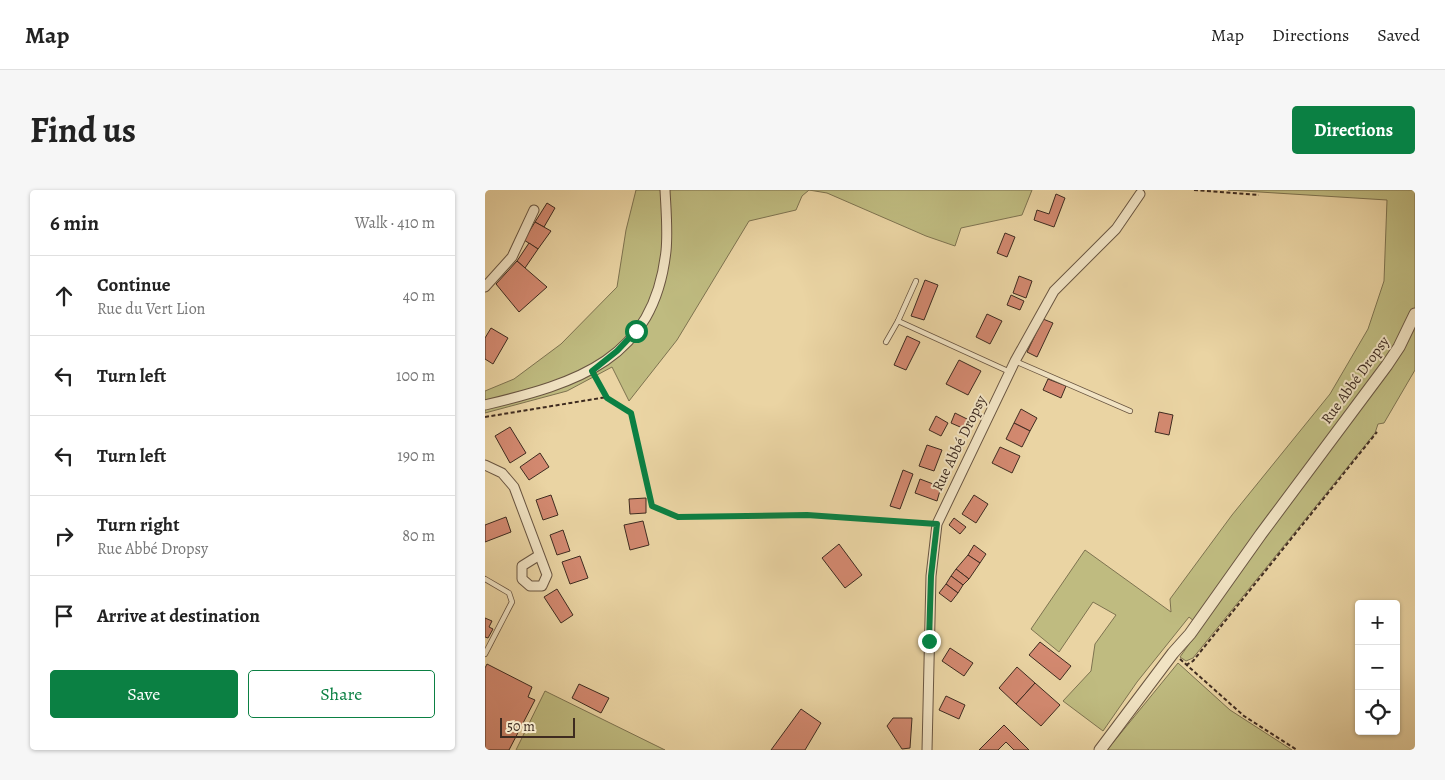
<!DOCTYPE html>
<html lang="en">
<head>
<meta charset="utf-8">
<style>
  :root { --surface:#fff; --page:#f6f6f6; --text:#222; --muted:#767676; --line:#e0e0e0; --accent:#0b8043 }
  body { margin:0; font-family:Alegreya,serif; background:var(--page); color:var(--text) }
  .controls { position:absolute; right:15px; bottom:15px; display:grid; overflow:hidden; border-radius:5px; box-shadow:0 1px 4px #0004 }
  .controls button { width:45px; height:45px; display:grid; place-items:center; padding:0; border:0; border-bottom:1px solid var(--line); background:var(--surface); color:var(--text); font:25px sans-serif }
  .scale { position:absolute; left:15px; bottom:12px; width:75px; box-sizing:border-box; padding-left:5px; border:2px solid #3e2b20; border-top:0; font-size:14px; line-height:18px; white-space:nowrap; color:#3e2b20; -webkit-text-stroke:4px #f1e3c3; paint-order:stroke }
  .stop { position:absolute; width:15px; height:15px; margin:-11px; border:4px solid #0b8043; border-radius:50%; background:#fff }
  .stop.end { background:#0b8043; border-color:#fff; box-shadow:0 1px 5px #0008 }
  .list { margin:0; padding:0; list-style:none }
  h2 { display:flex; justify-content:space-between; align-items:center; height:65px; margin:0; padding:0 20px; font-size:21px }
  h2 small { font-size:16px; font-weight:400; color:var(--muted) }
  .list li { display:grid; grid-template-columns:32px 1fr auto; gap:15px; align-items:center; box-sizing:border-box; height:80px; padding:0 20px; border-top:1px solid var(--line) }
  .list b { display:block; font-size:19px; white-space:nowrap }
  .list p { margin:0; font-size:16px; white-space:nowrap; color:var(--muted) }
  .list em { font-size:16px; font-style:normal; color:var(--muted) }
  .actions { display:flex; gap:10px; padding:15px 20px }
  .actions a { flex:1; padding:11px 0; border:1px solid var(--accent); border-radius:5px; text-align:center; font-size:18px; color:var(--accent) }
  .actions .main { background:var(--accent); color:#fff }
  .icon { flex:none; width:28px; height:28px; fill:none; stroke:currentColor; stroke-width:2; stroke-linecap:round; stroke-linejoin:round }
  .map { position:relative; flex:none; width:930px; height:560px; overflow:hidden; border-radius:5px }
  header { display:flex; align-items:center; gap:30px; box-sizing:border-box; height:70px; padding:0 25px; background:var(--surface); border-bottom:1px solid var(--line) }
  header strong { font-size:24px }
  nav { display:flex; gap:28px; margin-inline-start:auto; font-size:18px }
  .intro { display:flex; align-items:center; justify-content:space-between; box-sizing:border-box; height:120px; padding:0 30px }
  h1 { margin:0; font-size:35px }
  .button { padding:12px 22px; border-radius:5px; background:var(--accent); color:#fff; font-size:18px; font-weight:700 }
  main { display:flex; gap:30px; padding:0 30px }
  aside { flex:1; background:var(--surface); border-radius:5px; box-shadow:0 1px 4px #0004 }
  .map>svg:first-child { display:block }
  .green { fill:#bfbb80; stroke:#7e7350 }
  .building { fill:#d38970; stroke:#3e2b20 }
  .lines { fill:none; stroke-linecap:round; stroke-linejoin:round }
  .service-casing { stroke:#695541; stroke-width:6 }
  .minor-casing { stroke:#695541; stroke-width:11 }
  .tertiary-casing { stroke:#695541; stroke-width:13 }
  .path { stroke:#3e2b20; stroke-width:2; stroke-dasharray:4 2.5; stroke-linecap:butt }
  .service { stroke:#f1e3c3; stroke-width:4.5 }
  .minor { stroke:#f1e3c3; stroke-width:9 }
  .tertiary { stroke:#f1e3c3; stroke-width:11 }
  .route { stroke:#0b8043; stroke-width:6 }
  .labels { text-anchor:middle; stroke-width:4; stroke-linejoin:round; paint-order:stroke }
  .street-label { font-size:15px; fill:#3e2b20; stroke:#f1e3c3 }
</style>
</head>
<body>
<header>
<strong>Map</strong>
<nav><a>Map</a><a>Directions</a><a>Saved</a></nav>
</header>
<div class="intro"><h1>Find us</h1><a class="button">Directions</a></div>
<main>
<aside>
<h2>6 min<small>Walk · 410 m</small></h2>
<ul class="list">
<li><svg class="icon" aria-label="ahead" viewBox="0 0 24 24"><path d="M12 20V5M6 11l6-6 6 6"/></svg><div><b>Continue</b><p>Rue du Vert Lion</p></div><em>40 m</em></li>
<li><svg class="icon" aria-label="left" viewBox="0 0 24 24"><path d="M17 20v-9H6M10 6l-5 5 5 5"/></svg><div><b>Turn left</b></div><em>100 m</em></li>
<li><svg class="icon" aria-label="left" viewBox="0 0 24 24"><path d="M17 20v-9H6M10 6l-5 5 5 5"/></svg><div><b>Turn left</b></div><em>190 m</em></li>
<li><svg class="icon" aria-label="right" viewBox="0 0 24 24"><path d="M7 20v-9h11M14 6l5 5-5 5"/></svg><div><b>Turn right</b><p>Rue Abbé Dropsy</p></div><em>80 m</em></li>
<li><svg class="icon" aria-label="arrive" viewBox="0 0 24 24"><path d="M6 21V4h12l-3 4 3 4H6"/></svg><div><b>Arrive at destination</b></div></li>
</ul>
<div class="actions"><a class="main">Save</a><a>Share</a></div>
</aside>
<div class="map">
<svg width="930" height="560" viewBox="0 0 930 560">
  <rect width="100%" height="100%" fill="#ead4a3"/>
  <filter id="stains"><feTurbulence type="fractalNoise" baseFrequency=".004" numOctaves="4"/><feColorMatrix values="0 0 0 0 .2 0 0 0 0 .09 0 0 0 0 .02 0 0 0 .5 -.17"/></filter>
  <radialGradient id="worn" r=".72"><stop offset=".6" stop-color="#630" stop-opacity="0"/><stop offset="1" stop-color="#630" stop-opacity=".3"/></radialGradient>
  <g class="green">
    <path d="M151,0H547L537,25L476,38L470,56L441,46L342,3L324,0L317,6L311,20L264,31L192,150L144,211L127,177L82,201L0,223V201L29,189L76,154L132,97L141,40Z"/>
    <path d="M743,0H930V180L899,233L893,234L890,243L708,468L701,471L695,467L716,437L704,427L652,492L618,541L578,511L606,481L610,454L631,425L608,412L574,462L546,439L600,360L686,422L685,409L747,325L845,204L883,139L899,91L902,10Z"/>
    <path d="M693,473L745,520L807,560H622Z"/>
    <path d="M60,501L180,560H31Z"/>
  </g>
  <g class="building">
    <path d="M571,4L580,8L569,37L549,30L552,20L564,24Z"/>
    <path d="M62,13L70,18L59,37L50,32Z"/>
    <path d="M50,32L66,41L53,59L39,50Z"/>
    <path d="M520,43L530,47L522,67L512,63Z"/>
    <path d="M44,53L53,59L40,78L32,71Z"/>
    <path d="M32,71L62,97L34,122L11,94Z"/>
    <path d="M534,86L547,91L541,108L528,103Z"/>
    <path d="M440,90L453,95L439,130L426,126Z"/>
    <path d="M526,105L539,111L535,120L522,115Z"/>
    <path d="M502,124L517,131L505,154L491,147Z"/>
    <path d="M558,129L568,133L552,167L542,162Z"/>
    <path d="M6,138L23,148L8,174L0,169V148Z"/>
    <path d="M422,146L435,152L421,180L409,175Z"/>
    <path d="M474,170L496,181L483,205L461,194Z"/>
    <path d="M563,189L581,196L576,208L558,200Z"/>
    <path d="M536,219L552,228L545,241L529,233Z"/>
    <path d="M674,222L688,225L684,245L670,242Z"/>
    <path d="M470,223L486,231L482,240L466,233Z"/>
    <path d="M451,226L463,233L456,246L444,240Z"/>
    <path d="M529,233L545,241L537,257L521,249Z"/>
    <path d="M25,237L41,263L25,273L10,246Z"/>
    <path d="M442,255L457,260L449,281L434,276Z"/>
    <path d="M515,257L535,266L527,283L507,273Z"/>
    <path d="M55,263L64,277L44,290L35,277Z"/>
    <path d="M418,280L428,284L415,319L405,316Z"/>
    <path d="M435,289L456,297L452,311L430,303Z"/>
    <path d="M66,305L73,325L58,330L51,310Z"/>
    <path d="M489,305L503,314L491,333L477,324Z"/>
    <path d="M161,308V323L145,324L144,309Z"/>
    <path d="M21,327L26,342L0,352V335Z"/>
    <path d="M469,328L481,337L475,344L464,335Z"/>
    <path d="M158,331L164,355L145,360L139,335Z"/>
    <path d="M78,340L85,361L72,365L65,345Z"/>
    <path d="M354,354L377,385L360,398L337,368Z"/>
    <path d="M489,355L501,364L495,373L483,365Z"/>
    <path d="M483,365L495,373L484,389L471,379Z"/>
    <path d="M95,366L103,388L85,394L77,372Z"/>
    <path d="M471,379L484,389L478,395L466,386Z"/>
    <path d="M466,386L478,395L473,403L461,394Z"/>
    <path d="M461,394L473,403L466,412L454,403Z"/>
    <path d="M72,399L88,425L76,433L59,407Z"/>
    <path d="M0,428L7,431L4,437L8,439L3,448L0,447Z"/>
    <path d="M555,452L586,476L575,490L544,465Z"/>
    <path d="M465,458L488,473L479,486L457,471Z"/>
    <path d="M2,474L47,497L43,507L50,510L24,560H0V478Z"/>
    <path d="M532,477L550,493L531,514L514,498Z"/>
    <path d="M550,493L575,515L556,536L531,514Z"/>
    <path d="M94,494L124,508L116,523L87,508Z"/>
    <path d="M461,506L480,515L474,529L454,520Z"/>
    <path d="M316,519L336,533L320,560H286Z"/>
    <path d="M408,528H427L425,558L417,559L402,536Z"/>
    <path d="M519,535L544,560H529L521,552L513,560H494Z"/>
  </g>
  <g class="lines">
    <g class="service-casing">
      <g id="service">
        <path d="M431,91L413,131L525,182"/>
        <path d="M401,152L413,131"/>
        <path d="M530,171L645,221"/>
        <path d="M0,389L24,403L27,412L0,464"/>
      </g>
    </g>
    <g class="minor-casing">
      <g id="minor">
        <path d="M0,97L27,67L49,20"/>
        <path d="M0,215C92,193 169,170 181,61C183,41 181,20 180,0"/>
        <path d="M0,275L17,283L29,297L62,385L57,396H45L37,389V376L53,366"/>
        <path d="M442,560L446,386L452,334L530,171L569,101L631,39L655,4"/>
      </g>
    </g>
    <g class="tertiary-casing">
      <path id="tertiary" d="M615,560L688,463L705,444L776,344L902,175L914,157L930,124"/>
    </g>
    <g class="path">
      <path d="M709,0L774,5"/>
      <path d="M111,188L122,207"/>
      <path d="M0,227L122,207L146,223L167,316L193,327L322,325L444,333"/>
      <path d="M695,469L759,526L812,560"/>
      <path d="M701,475L708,471L892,242"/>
    </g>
    <use href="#service" class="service"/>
    <use href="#minor" class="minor"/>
    <use href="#tertiary" class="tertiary"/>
  </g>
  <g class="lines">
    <path class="route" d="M151,141L132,161L107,181L122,208L146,223L167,316L193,327L322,325L452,334L446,386L444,451"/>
  </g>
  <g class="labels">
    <g class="street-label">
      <text transform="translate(870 190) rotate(-54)" y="5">Rue Abbé Dropsy</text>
      <text transform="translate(474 253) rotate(-64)" y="5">Rue Abbé Dropsy</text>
    </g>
  </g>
  <rect width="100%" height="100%" filter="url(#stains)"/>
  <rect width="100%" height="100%" fill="url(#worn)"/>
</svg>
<div class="controls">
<button>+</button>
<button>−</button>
<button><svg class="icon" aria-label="locate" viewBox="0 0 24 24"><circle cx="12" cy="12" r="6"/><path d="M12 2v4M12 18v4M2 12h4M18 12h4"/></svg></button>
</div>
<div class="scale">50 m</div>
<div class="stop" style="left:151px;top:141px"></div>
<div class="stop end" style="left:444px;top:451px"></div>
</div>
</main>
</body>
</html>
